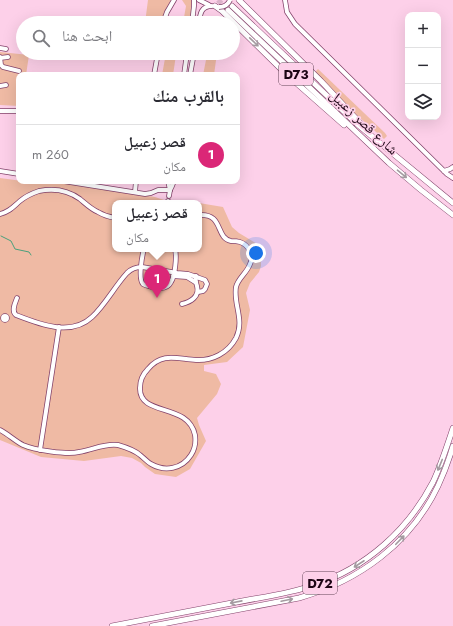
<!DOCTYPE html>
<html lang="ar">
<head>
<meta charset="utf-8">
<style>
  :root { --surface:#fff; --page:#f7f7f7; --text:#2b2b33; --muted:#7c7c81; --line:#e1e1e2; --accent:#db2777 }
  body { margin:0; font-family:Jost,"Noto Naskh Arabic",sans-serif; background:var(--page); color:var(--text); direction:rtl }
  .controls { position:absolute; right:12px; top:12px; display:grid; overflow:hidden; border-radius:8px; box-shadow:0 4px 16px #0002 }
  .controls button { width:36px; height:36px; display:grid; place-items:center; padding:0; border:0; border-bottom:1px solid var(--line); background:var(--surface); color:var(--text); font:20px sans-serif }
  .you { position:absolute; left:256px; top:253px; width:14px; height:14px; margin:-10px; border:3px solid #fff; border-radius:50%; background:#1a73e8; box-shadow:0 0 0 6px #1a73e833 }
  .badge { display:grid; place-items:center; width:26px; height:26px; border-radius:50%; background:var(--accent); color:#fff; font-size:13px; font-weight:700 }
  .pin { position:absolute; translate:-50% -33px; filter:drop-shadow(0 1px 2px #0008) }
  .pin::after { content:''; position:absolute; top:21px; width:14px; height:12px; background:inherit; clip-path:polygon(0 0,100% 0,50% 100%) }
  .popup { position:absolute; left:112px; top:200px; width:90px; height:52px; box-sizing:border-box; display:grid; place-content:center; border-radius:8px; background:var(--surface); filter:drop-shadow(0 1px 3px #0005); font-size:13px; white-space:nowrap; color:var(--muted) }
  .popup b { font-size:15px; color:var(--text) }
  .popup::after { content:''; position:absolute; left:50%; top:100%; margin-left:-8px; border:8px solid transparent; border-top-color:var(--surface) }
  .list { margin:0; padding:0; list-style:none }
  h2 { display:flex; justify-content:space-between; align-items:center; height:52px; margin:0; padding:0 16px; font-size:17px }
  h2 small { font-size:13px; font-weight:400; color:var(--muted) }
  .list li { display:grid; grid-template-columns:26px 1fr auto; gap:12px; align-items:center; box-sizing:border-box; height:60px; padding:0 16px; border-top:1px solid var(--line) }
  .list b { display:block; font-size:15px; white-space:nowrap }
  .list p { margin:0; font-size:13px; white-space:nowrap; color:var(--muted) }
  .list em { font-size:13px; font-style:normal; color:var(--muted) }
  .icon { flex:none; width:22px; height:22px; fill:none; stroke:currentColor; stroke-width:2; stroke-linecap:round; stroke-linejoin:round }
  .map { position:relative; flex:none; width:453px; height:626px; overflow:hidden; direction:ltr }
  .search { position:absolute; background:var(--surface); box-shadow:0 4px 16px #0002; left:16px; top:16px; width:224px; height:44px; display:flex; align-items:center; gap:10px; box-sizing:border-box; padding:0 14px; border-radius:22px; color:var(--muted); font-size:15px }
  .panel { position:absolute; background:var(--surface); box-shadow:0 4px 16px #0002; left:16px; top:72px; width:224px; height:112px; border-radius:8px; direction:rtl }
  .map>svg:first-child { display:block }
  .green { fill:#efbaa4 }
  .lines { fill:none; stroke-linecap:round; stroke-linejoin:round }
  .stream { stroke:#4aa07c; stroke-width:1 }
  .major-tunnel { stroke:#dbb2c9; stroke-width:5; stroke-dasharray:5 2.5; stroke-linecap:butt }
  .minor-casing { stroke:#83436b; stroke-width:5.5 }
  .major-casing { stroke:#83436b; stroke-width:6 }
  .minor { stroke:#fff; stroke-width:4 }
  .major { stroke:#fff; stroke-width:5 }
  .minor-bridge-casing { stroke:#83436b; stroke-width:5.5; stroke-linecap:butt }
  .minor-bridge { stroke:#fff; stroke-width:4 }
  .oneway { stroke:#a59ba1 }
  .labels { text-anchor:middle; stroke-width:3.5; stroke-linejoin:round; paint-order:stroke }
  .shield { fill:#fdd0e9; stroke:#604255; stroke-width:1 }
  .shield-label { font-size:13px; font-weight:bold; fill:#1d0515 }
  .street-label { font-size:14px; fill:#1d0515; stroke:#fdd0e9 }
</style>
</head>
<body>
<div class="map">
<svg width="453" height="626" viewBox="0 0 453 626">
  <rect width="100%" height="100%" fill="#fdd0e9"/>
  <g class="green">
    <path d="M148,0H171L167,8L162,23H145Z"/>
    <path d="M182,0H192L190,23H183L186,6Z"/>
    <path d="M0,52L29,55L26,75H19V106L0,105Z"/>
    <path d="M166,53H185V57L176,55L173,75H162Z"/>
    <path d="M197,53H217L214,75H203L206,60L196,58Z"/>
    <path d="M318,69L385,133L387,136L384,139L350,109L315,72Z"/>
    <path d="M0,178L37,183L45,181H51L155,197L164,200L174,201L197,203H115V249H199V203L223,207L232,227L239,233L259,245L261,252V266L259,272L250,283L246,293L250,310L243,347L227,362L204,365V371L216,374L221,384L217,394L197,418L199,425L206,441L190,469L176,477L155,474L145,467L141,463L132,458L121,456L84,461L41,457L0,440Z"/>
  </g>
  <g class="lines">
    <path class="stream" d="M1,236L11,241L15,249L29,252L31,255"/>
    <path class="major-tunnel" d="M218,0L227,9"/>
    <g class="minor-casing">
      <g id="minor">
        <path d="M199,0L209,5"/>
        <path d="M285,0L287,12L295,24L447,174L453,178"/>
        <path d="M163,23L167,12L174,0"/>
        <path d="M192,23L194,6V0"/>
        <path d="M199,23C200,14 201,6 212,6"/>
        <path d="M0,48L6,49"/>
        <path d="M0,57L1,65L3,67L19,71"/>
        <path d="M0,58L8,57"/>
        <path d="M154,75L158,53"/>
        <path d="M184,75L187,53"/>
        <path d="M190,75L194,53"/>
        <path d="M0,86L6,85"/>
        <path d="M0,111H19"/>
        <path d="M0,171L19,174"/>
        <path d="M444,171L450,169L453,167"/>
        <path d="M63,181L145,194L151,193L158,190H170"/>
        <path d="M168,181L170,190L169,196"/>
        <path d="M170,190L172,186L174,181"/>
        <path d="M135,192L136,181"/>
        <path d="M168,203V201"/>
        <path d="M0,214C9,212 13,207 20,201C26,196 33,193 39,191C54,188 69,191 80,199C86,204 91,209 98,212C103,215 109,217 115,218"/>
        <path d="M144,249C142,256 138,279 143,284C146,286 150,286 153,287"/>
        <path d="M173,276L187,277L195,282"/>
        <path d="M160,288C165,288 169,286 171,282C175,276 177,257 175,249"/>
        <path d="M17,298C15,303 11,311 16,315C39,324 71,337 92,317C105,305 115,286 127,273C131,269 136,267 142,267L177,273L188,274L205,280L207,284L205,289L203,291L198,292"/>
        <path d="M182,304C190,302 200,297 197,286C196,282 195,281 196,276"/>
        <circle cx="5" cy="318" r="2"/>
        <path d="M0,430C8,434 15,441 23,445C34,450 67,455 79,452C93,450 104,443 118,445C125,447 134,450 140,455C144,458 147,462 151,464C165,472 182,469 191,455C195,449 196,442 195,435C188,402 139,417 140,388C140,381 143,374 148,369C162,352 177,359 196,360C212,361 228,353 236,338C245,320 233,304 236,287C238,278 247,273 250,264C254,256 249,245 240,242C237,241 234,241 231,241C215,238 224,213 199,215"/>
        <path d="M40,450L59,327"/>
      </g>
    </g>
    <g class="major-casing">
      <g id="major">
        <path d="M239,0L321,81L363,126"/>
        <path d="M215,6L222,11L285,73L344,125"/>
        <path d="M232,6L357,124L453,203"/>
        <path d="M228,10L389,163L421,190L453,215"/>
        <path d="M112,626C153,618 195,610 237,602C263,597 289,594 314,585C366,568 408,530 433,482C441,465 447,446 453,428"/>
        <path d="M152,626L299,598C359,581 411,543 438,486C444,473 449,460 453,446"/>
      </g>
    </g>
    <use href="#minor" class="minor"/>
    <use href="#major" class="major"/>
    <g class="minor-bridge-casing">
      <path id="minor-bridge" d="M219,7C224,7 228,5 230,0"/>
    </g>
    <use href="#minor-bridge" class="minor-bridge"/>
  </g>
  <defs><path id="oneway-shaft" d="M-6 0H5M1.5-3L5.5 0L1.5 3" fill="none" stroke-width="1.6" stroke-linecap="round" stroke-linejoin="round"/></defs>
  <g class="oneway">
    <use href="#oneway-shaft" transform="translate(254 42) rotate(44)"/>
    <use href="#oneway-shaft" transform="translate(402 174) rotate(40)"/>
    <use href="#oneway-shaft" transform="translate(440 465) rotate(112)"/>
    <use href="#oneway-shaft" transform="translate(400 540) rotate(-46)"/>
    <use href="#oneway-shaft" transform="translate(359 564) rotate(147)"/>
    <use href="#oneway-shaft" transform="translate(287 600) rotate(-12)"/>
    <use href="#oneway-shaft" transform="translate(236 602) rotate(169)"/>
  </g>
  <g class="labels">
    <g class="shield">
      <rect x="279" y="63" width="34" height="22" rx="3"/>
      <rect x="303" y="572" width="34" height="22" rx="3"/>
    </g>
    <g class="shield-label">
      <text x="296" y="79">D73</text>
      <text x="320" y="588">D72</text>
    </g>
    <g class="street-label">
      <text transform="translate(364 122) rotate(43)" y="5">شارع قصر زعبيل</text>
    </g>
  </g>
</svg>
<div class="controls">
<button>+</button>
<button>−</button>
<button><svg class="icon" aria-label="layers" viewBox="0 0 24 24"><path d="M12 4l9 5-9 5-9-5zM3 14l9 5 9-5"/></svg></button>
</div>
<div class="you"></div>
<div class="pin badge" style="left:157px;top:298px">1</div>
<div class="popup"><b>قصر زعبيل</b>مكان</div>
<div class="search"><svg class="icon" aria-label="search" viewBox="0 0 24 24"><circle cx="10" cy="10" r="6"/><path d="M15 15l6 6"/></svg>ابحث هنا</div>
<section class="panel">
<h2>بالقرب منك<small></small></h2>
<ul class="list">
<li><span class="badge">1</span><div><b>قصر زعبيل</b><p>مكان</p></div><em>260 m</em></li>
</ul>
</section>
</div>
</body>
</html>
